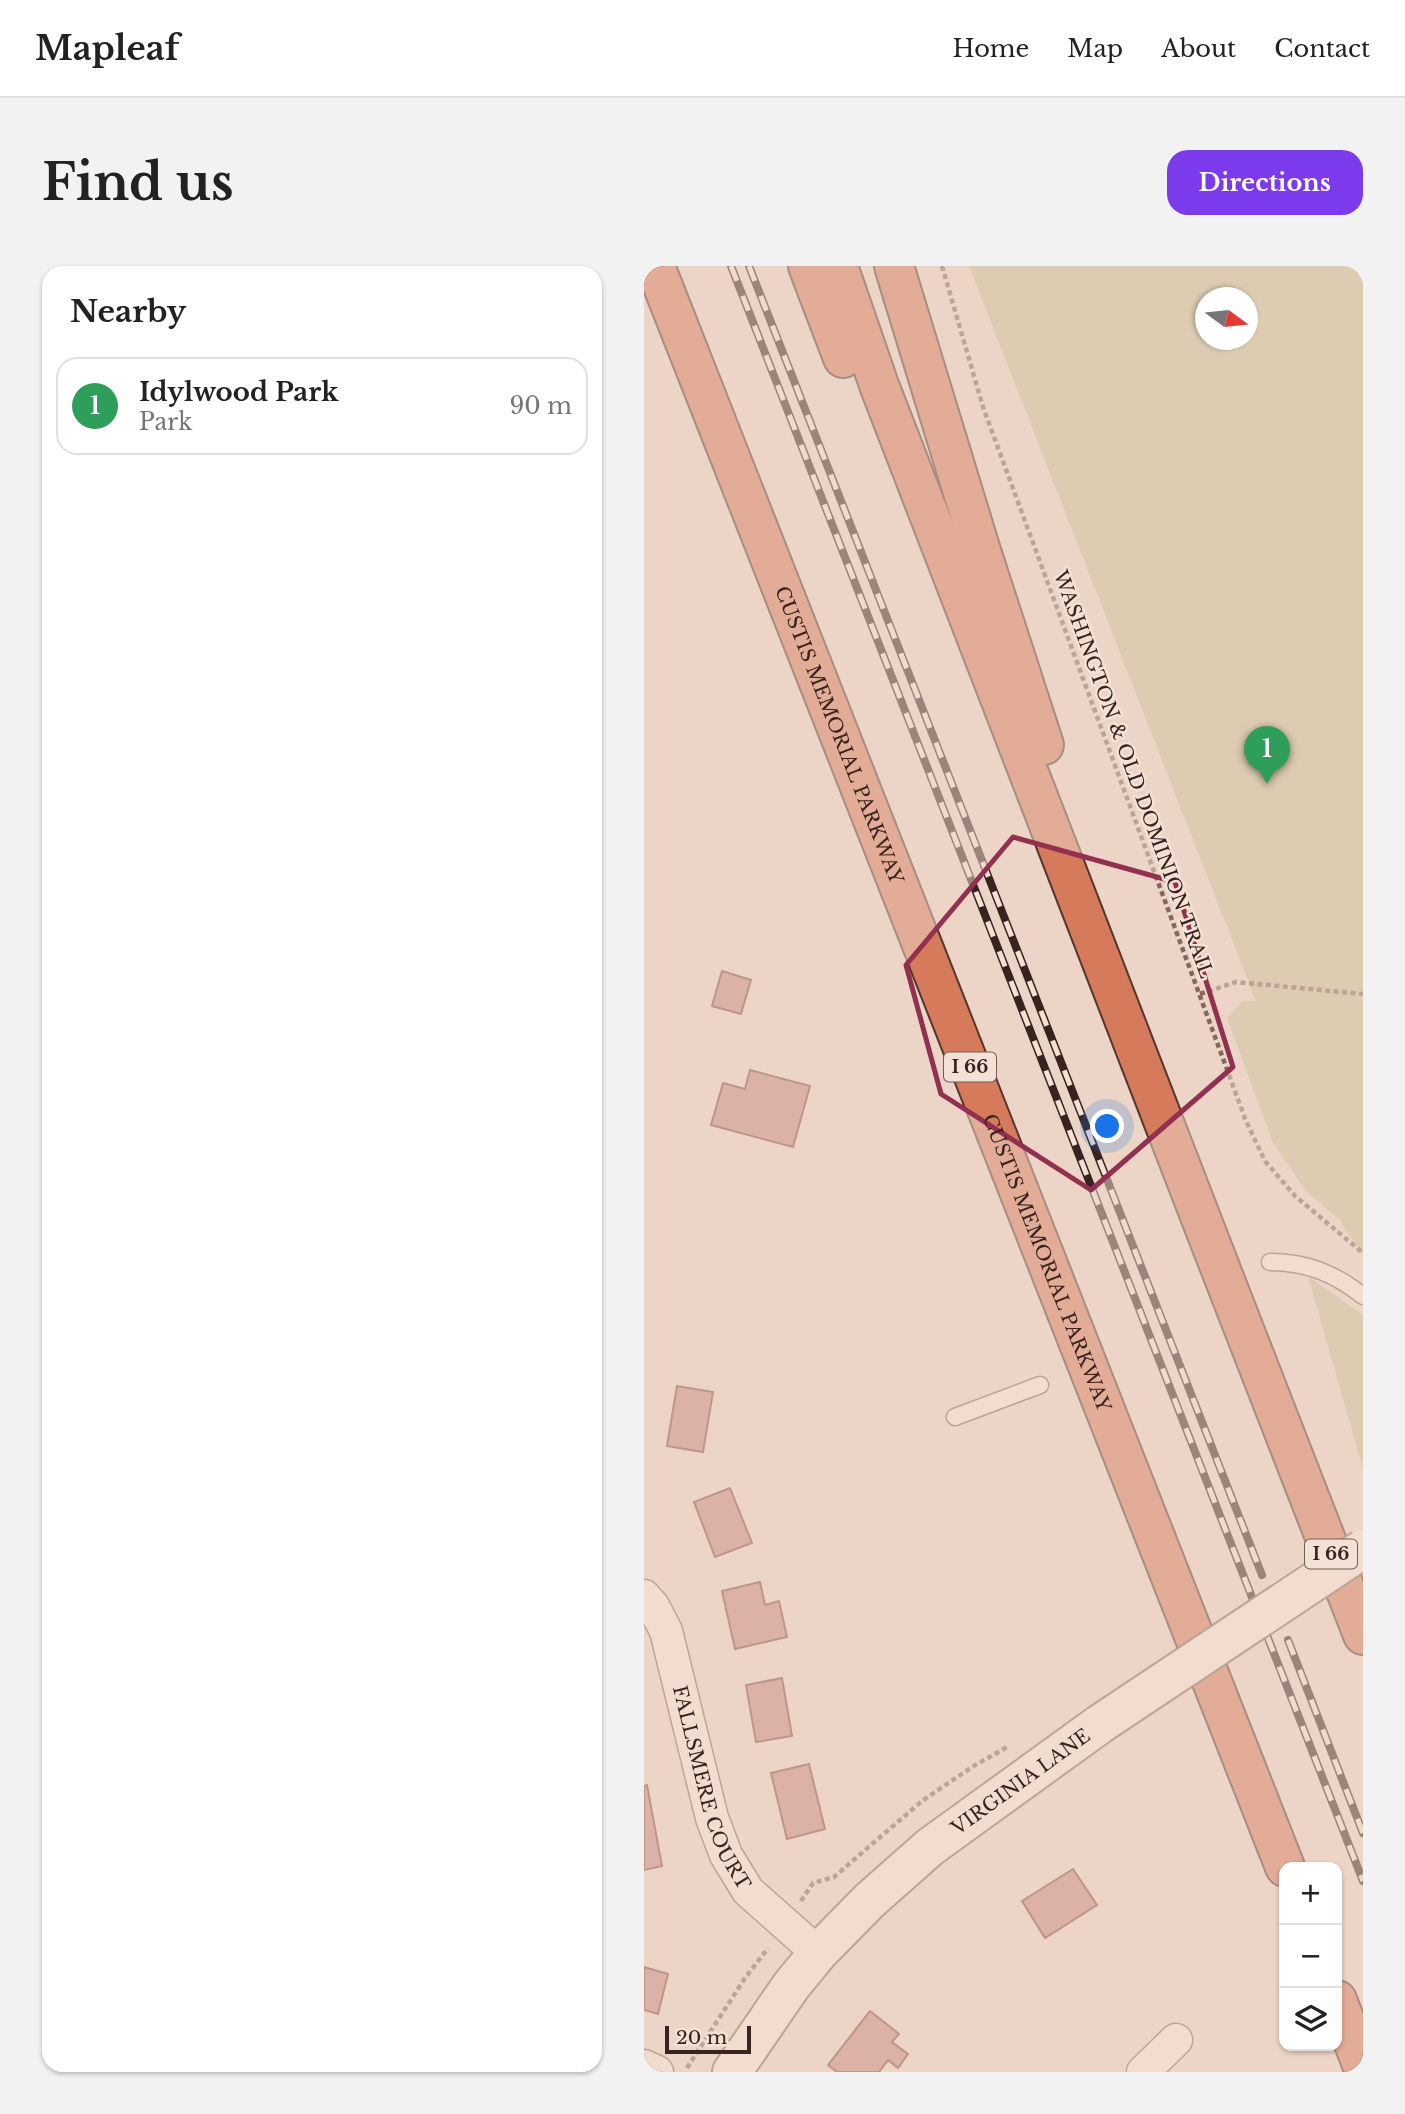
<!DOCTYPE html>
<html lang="en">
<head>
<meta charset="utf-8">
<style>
  :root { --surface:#fff; --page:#f2f2f2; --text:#222; --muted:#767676; --line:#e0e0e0; --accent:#7c3aed }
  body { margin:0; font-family:"Libre Baskerville",serif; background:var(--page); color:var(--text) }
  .controls { position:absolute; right:21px; bottom:21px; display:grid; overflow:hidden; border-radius:14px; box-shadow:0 2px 5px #0004 }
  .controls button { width:63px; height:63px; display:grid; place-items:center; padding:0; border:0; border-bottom:2px solid var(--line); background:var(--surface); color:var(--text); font:35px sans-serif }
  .compass { position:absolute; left:551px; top:21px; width:63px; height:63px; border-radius:50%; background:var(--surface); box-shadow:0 2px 5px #0004; rotate:105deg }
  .scale { position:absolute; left:21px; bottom:18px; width:86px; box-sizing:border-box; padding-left:7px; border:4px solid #372420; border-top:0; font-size:19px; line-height:24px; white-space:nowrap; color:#372420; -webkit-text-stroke:5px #f4e1d5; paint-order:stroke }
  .you { position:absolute; left:464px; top:861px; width:24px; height:24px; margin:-18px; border:5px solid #fff; border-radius:50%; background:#1a73e8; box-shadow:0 0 0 10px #1a73e833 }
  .badge { display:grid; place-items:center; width:46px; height:46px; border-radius:50%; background:var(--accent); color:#fff; font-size:23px; font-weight:700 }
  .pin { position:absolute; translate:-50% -58px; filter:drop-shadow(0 2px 4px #0008) }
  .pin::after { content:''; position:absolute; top:37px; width:24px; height:21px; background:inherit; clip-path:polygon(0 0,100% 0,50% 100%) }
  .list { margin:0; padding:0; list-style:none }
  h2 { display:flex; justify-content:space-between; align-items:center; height:91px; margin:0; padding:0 28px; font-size:30px }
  h2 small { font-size:23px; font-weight:400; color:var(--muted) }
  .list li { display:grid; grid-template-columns:46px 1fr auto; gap:21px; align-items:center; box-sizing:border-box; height:98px; margin:0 14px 14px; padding:0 14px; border:2px solid var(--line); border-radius:21px }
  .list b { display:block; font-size:26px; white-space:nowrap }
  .list p { margin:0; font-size:23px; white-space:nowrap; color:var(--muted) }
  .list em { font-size:23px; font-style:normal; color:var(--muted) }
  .icon { flex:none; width:38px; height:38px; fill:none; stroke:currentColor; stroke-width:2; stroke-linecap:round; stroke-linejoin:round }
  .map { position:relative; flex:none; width:719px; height:1806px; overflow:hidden; border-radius:21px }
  header { display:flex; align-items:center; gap:42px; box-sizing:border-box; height:98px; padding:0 35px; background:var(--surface); border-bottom:2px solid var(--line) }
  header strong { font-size:33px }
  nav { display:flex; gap:38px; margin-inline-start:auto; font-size:24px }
  .intro { display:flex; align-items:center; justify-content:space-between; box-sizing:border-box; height:168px; padding:0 42px }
  h1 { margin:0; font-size:49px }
  .button { padding:18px 32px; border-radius:21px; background:var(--accent); color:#fff; font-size:24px; font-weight:700 }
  main { display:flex; gap:42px; padding:0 42px }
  aside { flex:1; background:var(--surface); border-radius:21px; box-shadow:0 2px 5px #0004 }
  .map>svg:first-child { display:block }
  .green { fill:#c9c09a; fill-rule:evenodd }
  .building { fill:#c8867e; stroke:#844944; stroke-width:2 }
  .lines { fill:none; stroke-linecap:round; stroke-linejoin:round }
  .service-casing { stroke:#86665d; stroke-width:19 }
  .minor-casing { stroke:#86665d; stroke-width:35 }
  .tertiary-casing { stroke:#86665d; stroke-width:42 }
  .motorway-casing { stroke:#543630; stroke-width:42 }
  .path { stroke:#86665d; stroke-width:4.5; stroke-dasharray:5 3.5; stroke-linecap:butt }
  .service { stroke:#f7e4d9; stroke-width:16 }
  .minor { stroke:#f7e4d9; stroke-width:32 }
  .tertiary { stroke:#f7e4d9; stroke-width:38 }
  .motorway { stroke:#d67a5c; stroke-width:38 }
  .rail-casing { stroke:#372420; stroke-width:8 }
  .rail { stroke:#f4e1d5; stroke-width:5; stroke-dasharray:16; stroke-linecap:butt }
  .tertiary-bridge-casing { stroke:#86665d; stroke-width:42; stroke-linecap:butt }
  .tertiary-bridge { stroke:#f7e4d9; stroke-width:38 }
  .marked { fill:none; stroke:#91304f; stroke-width:5; stroke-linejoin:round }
  .labels { text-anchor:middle; stroke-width:5; stroke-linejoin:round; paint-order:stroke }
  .shield { fill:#f4e1d5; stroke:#705d56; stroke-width:2 }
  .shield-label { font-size:18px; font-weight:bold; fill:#372420 }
  .street-label { font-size:19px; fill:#372420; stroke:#f4e1d5 }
</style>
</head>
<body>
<header>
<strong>Mapleaf</strong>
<nav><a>Home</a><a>Map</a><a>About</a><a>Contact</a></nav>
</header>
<div class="intro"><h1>Find us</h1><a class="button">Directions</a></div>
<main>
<aside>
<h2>Nearby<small></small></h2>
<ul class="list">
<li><span class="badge" style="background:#2e9e5b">1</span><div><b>Idylwood Park</b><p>Park</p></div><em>90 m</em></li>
</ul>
</aside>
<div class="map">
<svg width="719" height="1806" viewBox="0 0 719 1806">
  <rect width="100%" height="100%" fill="#ecd5c6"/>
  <g class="green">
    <path d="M325,0H719V988L700,962L697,955L662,925L629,877L583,752L598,735H612ZM562,32H604V74H562Z"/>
    <path d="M664,1010L719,1049V1203Z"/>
  </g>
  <g class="building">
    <path d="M78,705L107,714L97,748L68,740Z"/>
    <path d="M106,804L166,820L149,881L67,859L79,817L101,823Z"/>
    <path d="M33,1120L69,1126L59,1186L23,1180Z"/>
    <path d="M86,1222L108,1277L71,1291L50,1236Z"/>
    <path d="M116,1316L121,1339L135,1335L143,1371L91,1383L78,1325Z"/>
    <path d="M138,1412L148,1470L112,1476L102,1419Z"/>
    <path d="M165,1498L181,1563L143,1573L127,1507Z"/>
    <path d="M3,1519L18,1600L0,1604V1520Z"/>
    <path d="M429,1603L453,1639L401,1672L378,1635Z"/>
    <path d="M0,1701L24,1708L14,1748L0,1744Z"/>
    <path d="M226,1745L255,1768L248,1776L264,1788L254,1802L244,1794L235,1806H193L184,1799Z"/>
  </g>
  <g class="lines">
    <g class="service-casing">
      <g id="service">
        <path d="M626,996C662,996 690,1007 719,1030"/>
        <path d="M311,1151L396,1119"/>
      </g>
    </g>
    <g class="minor-casing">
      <g id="minor">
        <path id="s1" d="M0,1330L9,1340L22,1365L68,1552L82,1589L104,1625L174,1687"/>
        <path d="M0,1800L13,1806"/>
        <path d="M499,1806L532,1774"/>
      </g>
    </g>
    <g class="tertiary-casing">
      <g id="tertiary">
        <path id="s2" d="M88,1806L147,1720L174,1687L225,1635L286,1581L456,1458"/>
      </g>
    </g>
    <g class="motorway-casing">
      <g id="motorway">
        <path id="s3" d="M11,0L641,1601"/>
        <path d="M164,0L199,92"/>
        <path d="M194,0L235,119C397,536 556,953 719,1369"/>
        <path d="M250,0L337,285L400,479"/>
        <path d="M693,1734L719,1801"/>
      </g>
    </g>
    <g class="path">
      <path d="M298,0L339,141L602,855L621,895L651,930L719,987"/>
      <path d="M556,728L592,716L719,728"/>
      <path d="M157,1635L169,1617L190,1611L278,1535L328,1501L363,1481"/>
      <path d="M43,1802L101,1712L124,1682"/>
    </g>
    <use href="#service" class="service"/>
    <use href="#minor" class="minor"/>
    <use href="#tertiary" class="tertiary"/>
    <use href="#motorway" class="motorway"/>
    <g class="rail-casing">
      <g id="rail">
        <path d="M87,0L719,1615"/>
        <path d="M105,0L618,1309"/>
        <path d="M644,1374L719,1567"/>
      </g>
    </g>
    <use href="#rail" class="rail"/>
    <g class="tertiary-bridge-casing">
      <path id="tertiary-bridge" d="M456,1458L719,1283"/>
    </g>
    <use href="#tertiary-bridge" class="tertiary-bridge"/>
  </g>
  <path d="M0 0H719V1806H0ZM369,571L531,616L589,801L447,924L297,828L262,699Z" fill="#ecd5c6" fill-opacity=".55" fill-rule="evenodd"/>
  <path class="marked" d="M369,571L531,616L589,801L447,924L297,828L262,699Z"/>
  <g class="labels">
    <g class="shield">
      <rect x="300" y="786.5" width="52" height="29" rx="5"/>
      <rect x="661" y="1273.5" width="52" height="29" rx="5"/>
    </g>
    <g class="shield-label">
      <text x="326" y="807">I 66</text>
      <text x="687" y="1294">I 66</text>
    </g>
    <g class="street-label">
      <text dy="7" stroke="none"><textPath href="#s3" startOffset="504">CUSTIS MEMORIAL PARKWAY</textPath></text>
      <text transform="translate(490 508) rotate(70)" y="7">WASHINGTON &amp; OLD DOMINION TRAIL</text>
      <text dy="7" stroke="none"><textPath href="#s3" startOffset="1071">CUSTIS MEMORIAL PARKWAY</textPath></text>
      <text dy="7" stroke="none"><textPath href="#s2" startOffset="413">VIRGINIA LANE</textPath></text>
      <text dy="7" stroke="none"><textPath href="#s1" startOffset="205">FALLSMERE COURT</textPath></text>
    </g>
  </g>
</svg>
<div class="controls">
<button>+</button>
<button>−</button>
<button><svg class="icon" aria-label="layers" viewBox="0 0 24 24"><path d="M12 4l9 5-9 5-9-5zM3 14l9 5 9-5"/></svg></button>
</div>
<svg class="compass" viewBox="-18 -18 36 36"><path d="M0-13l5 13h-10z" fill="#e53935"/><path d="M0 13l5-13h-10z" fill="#767676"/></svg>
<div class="scale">20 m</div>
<div class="you"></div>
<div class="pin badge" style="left:623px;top:518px;background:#2e9e5b">1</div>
</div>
</main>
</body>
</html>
